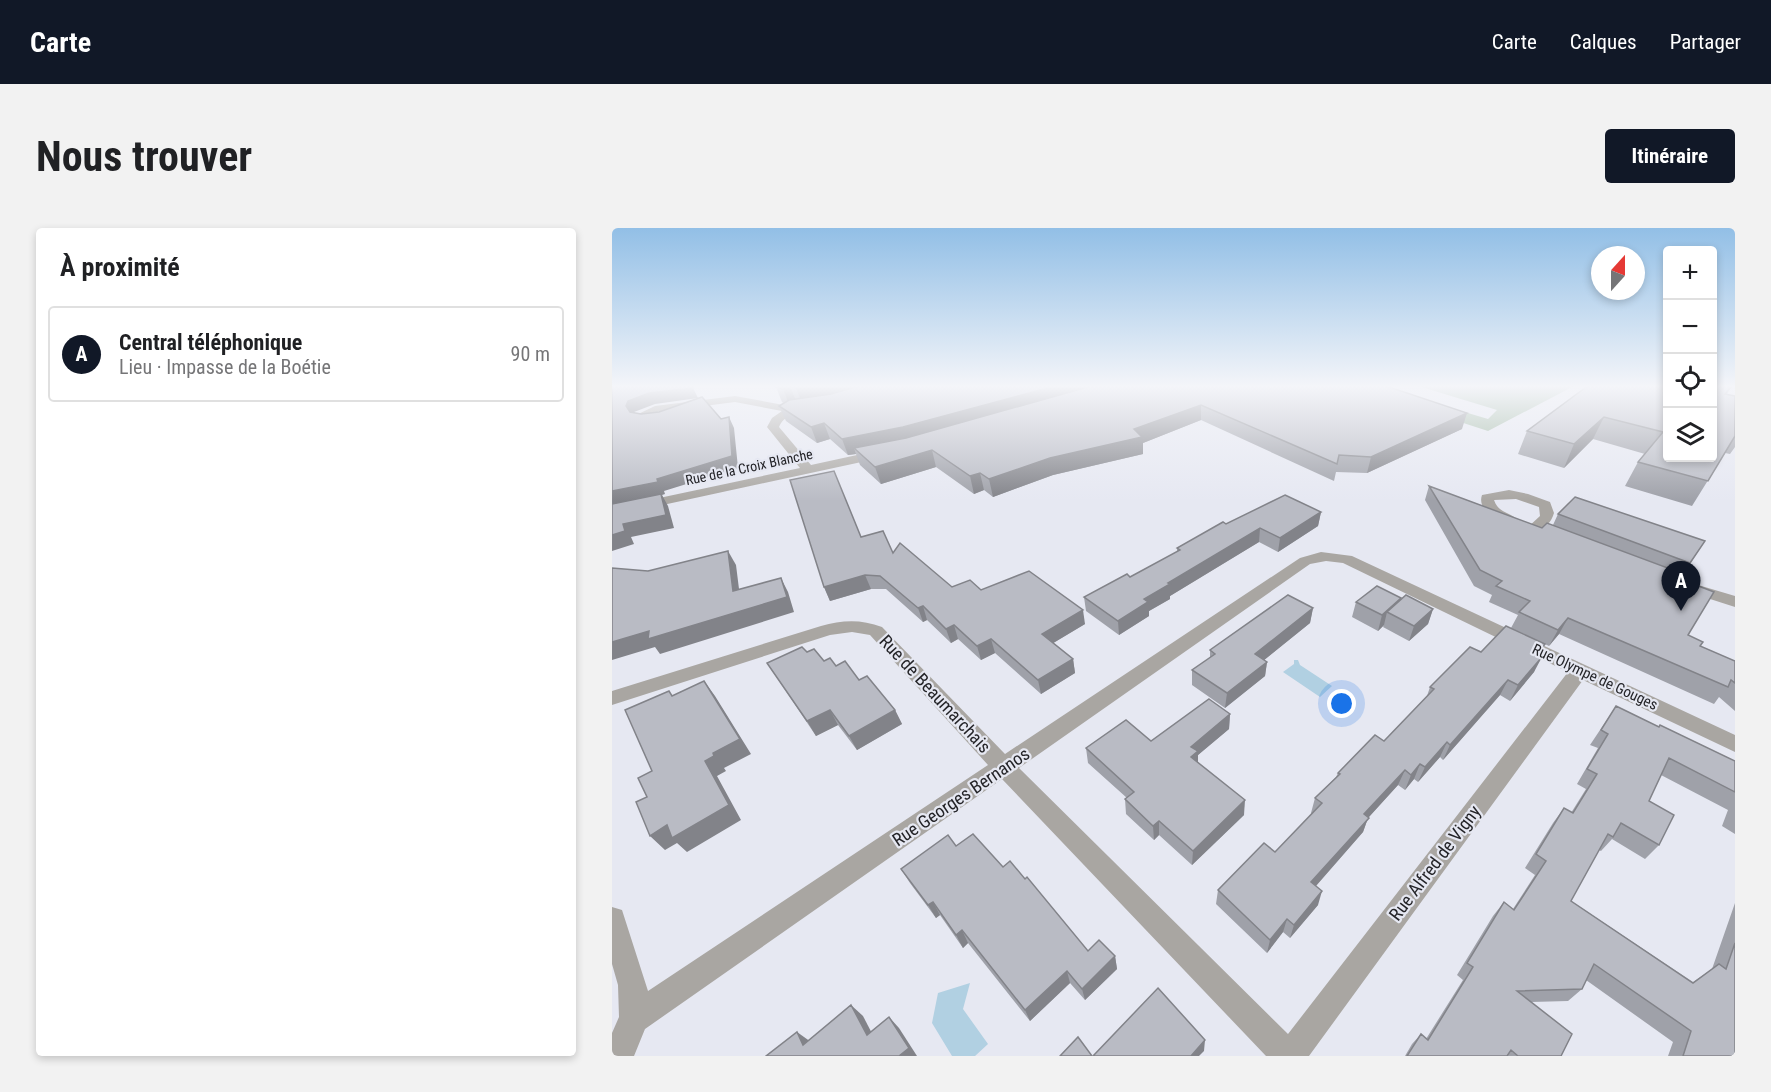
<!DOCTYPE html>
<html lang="fr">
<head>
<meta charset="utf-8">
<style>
  :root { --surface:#fff; --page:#f2f2f2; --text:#202124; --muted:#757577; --line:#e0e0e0; --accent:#111827 }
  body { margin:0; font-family:"Roboto Condensed",sans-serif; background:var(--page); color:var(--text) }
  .controls { position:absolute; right:18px; top:18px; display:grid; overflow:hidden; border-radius:6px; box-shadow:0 3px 9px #0003 }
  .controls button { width:54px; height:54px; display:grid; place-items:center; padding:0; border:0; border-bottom:2px solid var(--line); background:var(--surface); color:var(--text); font:30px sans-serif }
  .compass { position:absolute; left:979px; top:18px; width:54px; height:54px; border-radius:50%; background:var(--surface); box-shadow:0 3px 9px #0003; rotate:21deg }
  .you { position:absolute; left:730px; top:476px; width:21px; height:21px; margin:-15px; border:4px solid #fff; border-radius:50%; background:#1a73e8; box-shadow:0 0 0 9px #1a73e833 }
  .badge { display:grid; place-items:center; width:39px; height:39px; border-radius:50%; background:var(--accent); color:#fff; font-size:20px; font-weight:700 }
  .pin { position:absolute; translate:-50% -50px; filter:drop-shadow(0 2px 3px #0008) }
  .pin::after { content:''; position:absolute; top:32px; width:21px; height:18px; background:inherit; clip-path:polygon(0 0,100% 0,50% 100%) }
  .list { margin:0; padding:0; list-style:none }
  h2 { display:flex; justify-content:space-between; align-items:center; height:78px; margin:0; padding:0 24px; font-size:26px }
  h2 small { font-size:20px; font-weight:400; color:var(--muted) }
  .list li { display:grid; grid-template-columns:39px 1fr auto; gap:18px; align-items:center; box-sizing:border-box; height:96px; margin:0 12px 12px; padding:0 12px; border:2px solid var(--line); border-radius:6px }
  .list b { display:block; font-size:22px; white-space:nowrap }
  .list p { margin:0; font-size:20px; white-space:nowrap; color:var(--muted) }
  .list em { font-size:20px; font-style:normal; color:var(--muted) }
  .icon { flex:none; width:33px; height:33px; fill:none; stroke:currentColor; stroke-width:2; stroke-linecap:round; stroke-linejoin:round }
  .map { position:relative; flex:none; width:1123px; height:828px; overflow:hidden; border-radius:6px }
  header { display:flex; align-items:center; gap:36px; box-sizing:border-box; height:84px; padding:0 30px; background:var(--accent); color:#fff }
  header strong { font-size:28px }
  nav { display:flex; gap:33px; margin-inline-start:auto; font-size:21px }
  .intro { display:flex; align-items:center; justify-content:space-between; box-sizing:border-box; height:144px; padding:0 36px }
  h1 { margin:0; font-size:42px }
  .button { padding:15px 27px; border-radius:6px; background:var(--accent); color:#fff; font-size:21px; font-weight:700 }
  main { display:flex; gap:36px; padding:0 36px }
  aside { flex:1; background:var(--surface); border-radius:6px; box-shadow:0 3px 9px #0003 }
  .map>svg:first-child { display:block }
  .forest { fill:#9cb59f }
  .water { fill:#b1d0e2 }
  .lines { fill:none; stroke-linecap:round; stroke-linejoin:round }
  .street { fill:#a9a6a2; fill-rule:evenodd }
  .wall { fill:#9fa1a9 }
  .shaded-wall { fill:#828389 }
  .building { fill:#b9bbc4; stroke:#828389; stroke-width:1.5 }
  .labels { text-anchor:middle; stroke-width:4.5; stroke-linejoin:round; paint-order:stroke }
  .far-street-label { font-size:14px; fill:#242428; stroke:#e6e8f2 }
  .street-label { font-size:15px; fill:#242428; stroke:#e6e8f2 }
  .near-street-label { font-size:18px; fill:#242428; stroke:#e6e8f2 }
</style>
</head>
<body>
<header>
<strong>Carte</strong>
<nav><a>Carte</a><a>Calques</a><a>Partager</a></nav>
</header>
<div class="intro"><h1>Nous trouver</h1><a class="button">Itinéraire</a></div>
<main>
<aside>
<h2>À proximité<small></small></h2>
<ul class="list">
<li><span class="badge">A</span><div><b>Central téléphonique</b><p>Lieu · Impasse de la Boétie</p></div><em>90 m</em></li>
</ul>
</aside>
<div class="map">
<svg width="1123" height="828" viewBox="0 0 1123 828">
  <rect width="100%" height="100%" fill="#e6e8f2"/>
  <path class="forest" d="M803,157H960L962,158L876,203L793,176L809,171L876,191L885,182Z"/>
  <g class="water">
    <path d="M682,432H686L688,437L720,458L708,469L671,444L682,436Z"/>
    <path d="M358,755L351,781L376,816L363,828H340L320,795L326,765Z"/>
  </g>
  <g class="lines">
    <g class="street">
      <path d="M123,168L177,178L185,175L195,179V183C184,186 172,187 167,199L199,237L268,222L274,226L268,230L0,288V280L188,240L155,199L160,190L170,183L123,174L45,184L34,189L49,190V194H26L22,188L43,178Z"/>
      <path d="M897,262L916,266L938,274L942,285C939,296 929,306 917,303L915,300L928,288L927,279L904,271L882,272C886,285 898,284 906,292L904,295C890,298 864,283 870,267Z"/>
      <path d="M709,324L740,328L1123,507V524L971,452L697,828H654L390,551L33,801L22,828H0V805L7,789L6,757L0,736V679L10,682L36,763L376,537L258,407L240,404L218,407L0,477V463L209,398C230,392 249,391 270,399L393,526L688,330ZM714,333L731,335L956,444L676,806L407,540L698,336Z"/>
      <path d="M1076,354L1123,368V379L1070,362L1068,359L1070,356Z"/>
    </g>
  </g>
  <g class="wall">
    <path d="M167,157H778L777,159L850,201L755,245L724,244L722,253L589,192L531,215V226L441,247L381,269L372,262L362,266L324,239L269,256L248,237L244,226L236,227L218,211L205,215L174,193L167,178L172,175L170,174L164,159Z"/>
    <path d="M1101,157L1119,159L1115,166L1123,168V219L1118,226L1113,225L1080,278L1013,258L1026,234L1033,226L981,211L952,240L906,226L915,203Z"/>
    <path d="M817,258L930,300L941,297L946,286L1093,313L1068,351L1076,407L1088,418L1123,433V483L1107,469L1102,476L947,406L937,418L899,400L906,387L877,374L880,367L862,358L813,272Z"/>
    <path d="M709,284L706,298L666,324L647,314L558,368V371L537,383V388L507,407L474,383L472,369L518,349L565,324V320Z"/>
    <path d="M249,309L281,325L340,359L369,362L473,396L441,415L461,431L463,445L429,466L383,425L369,432L346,411L339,415L315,392L311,394L274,361H259L218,373L212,359Z"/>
    <path d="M789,370V372L821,381L816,396L797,413L771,399L772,397L766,403L740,389L744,374Z"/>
    <path d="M701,380L698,395L652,432L655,434L653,448L613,480L580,457V442L598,430V422Z"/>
    <path d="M869,424L927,427L922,444L898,473L888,467L831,532L828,529L806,554L802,551L793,562L786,557L756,590L751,604L704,658L706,677L678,710L671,704L655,725L604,676L606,662L663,624L700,586L699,585L703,570L724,549L726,545L772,513L815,468L818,459Z"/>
    <path d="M212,433L224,438L247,452L283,482L290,496L245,522L226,497L204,508L155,435Z"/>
    <path d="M1004,478L1047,499L1048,497L1123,533V606L1110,598L1116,582L1049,547L1037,573L1047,617L1033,631L1000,611L989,623L987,622L959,673L1081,754L1100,741L1123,675V828H1056L1061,814L974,752L970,761L956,773L919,774L949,828H793L800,816L809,806L814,811L851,752L845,747L881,688L892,674L901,681L923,647L913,640L941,595L952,580L959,585L974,561L965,556L986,520L978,517Z"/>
    <path d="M618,486L617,501L586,527V534L632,587L580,637L547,607L542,612L514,586L513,571L515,570L476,535L474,520L539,513Z"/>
    <path d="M344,618L391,639L476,723L503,728L505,741L473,772L458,755L418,793L356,715L351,720L328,687L324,690L298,655L289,641Z"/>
  </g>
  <g class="shaded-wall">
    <path d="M205,157H271L190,175L184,160Z"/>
    <path d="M447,157H502L295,215L242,220L244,226L236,227L230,211Z"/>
    <path d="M178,158L184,173L177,176L171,161Z"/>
    <path d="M81,160L86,170L43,176L22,184L20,189L14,178L16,173L37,165Z"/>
    <path d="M589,177V192L531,215V226L441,247L381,269L377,251L522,201Z"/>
    <path d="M855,185L850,201L755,245L759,229Z"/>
    <path d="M117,189L122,200L126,240L52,263L53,266L50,267L56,278L62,300L19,309L22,316L0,323V263L45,251Z"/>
    <path d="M992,189L981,211L952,240L962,216Z"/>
    <path d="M212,195L218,211L205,215L199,199Z"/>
    <path d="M320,222L324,239L269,256L263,239Z"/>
    <path d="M368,245L372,262L362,266L358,248Z"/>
    <path d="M709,284L706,298L666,324L668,310Z"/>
    <path d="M648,300L647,314L558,368V371L537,383V388L507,407L506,393L532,371L556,355Z"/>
    <path d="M116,323L124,337L129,377L121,363Z"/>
    <path d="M253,347L259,361L218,373L212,359Z"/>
    <path d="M169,350L176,364L182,384L48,426L43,419L0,432V414Z"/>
    <path d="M789,370L785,385L775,384L772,397L766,403L770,387Z"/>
    <path d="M311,378L315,392L311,394L306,380Z"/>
    <path d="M701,380L698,395L641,441L643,426Z"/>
    <path d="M821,381L816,396L797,413L802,398Z"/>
    <path d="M471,382L473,396L433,420L430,406Z"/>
    <path d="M956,390L947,406L937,418L946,402Z"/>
    <path d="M342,397L346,411L339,415L334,401Z"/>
    <path d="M379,411L383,425L369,432L365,418Z"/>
    <path d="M930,429L922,444L898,473L906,457Z"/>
    <path d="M461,431L463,445L429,466L426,452Z"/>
    <path d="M655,434L653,448L613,480L615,465Z"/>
    <path d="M896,452L888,467L831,532L838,517Z"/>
    <path d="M92,453L103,468L139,526L112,540L114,543L105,548L129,592L75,624L65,615L53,622L38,608L93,533L101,525Z"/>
    <path d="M218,482L226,497L204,508L195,493Z"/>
    <path d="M283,482L290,496L245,522L237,508Z"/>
    <path d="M618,486L617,501L586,527V538L579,544V519Z"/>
    <path d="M835,514L828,529L806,554L813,539Z"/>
    <path d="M808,536L802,551L793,562L799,547Z"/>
    <path d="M793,542L786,557L756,590L751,604L695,668L699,654L752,586Z"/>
    <path d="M633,572L632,587L580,637L581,623Z"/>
    <path d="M547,593V607L542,612L541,598Z"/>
    <path d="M710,663L706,677L678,710L682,697Z"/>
    <path d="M321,674L328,687L324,690L316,677Z"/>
    <path d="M675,691L671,704L655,725L658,712Z"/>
    <path d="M350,702L356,715L351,720L344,707Z"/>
    <path d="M503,728L505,741L473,772L470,761Z"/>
    <path d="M455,743L458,755L418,793L413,782Z"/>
    <path d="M239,777L251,788L266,817L255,807Z"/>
    <path d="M277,789L287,800L305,828H287Z"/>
    <path d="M185,804L199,814L191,817Z"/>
    <path d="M593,812L592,823L587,828H579Z"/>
  </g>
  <g class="building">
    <path d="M0,157H79L81,160L37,165L16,173L14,178L18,184L29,186L47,184L90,169L109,191L117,189L120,228L45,251L46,254L0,263Z"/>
    <path d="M167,157H205L184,160L178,158L171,161L164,159Z"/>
    <path d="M250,157H447L291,199L230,211L212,195L199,199L167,178L177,172L219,166Z"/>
    <path d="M483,157H777L774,158L855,185L759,229L727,227L725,236L589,177L522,201L530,209L438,230L377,251L368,245L358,248L320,222L263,239L242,220L294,210Z"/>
    <path d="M977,157H1056V230H1101V157H1111L1119,159L1113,166L1123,168V208L1096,253L1026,234L1051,204L992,189L962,216L915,203Z"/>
    <path d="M222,243L249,309L271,303L281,325L288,315L340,359L358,352L369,362L417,343L471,382L430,406L461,431L426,452L379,411L365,418L342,397L334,401L311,378L306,380L268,348L253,347L212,359L178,252Z"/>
    <path d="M817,258L930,300L935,295L1072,346L1068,351L1102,364L1076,407L1091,414L1088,418L1123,433V455L1119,452L1116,459L956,390L946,402L907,384L918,373L884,358L890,353L868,342Z"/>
    <path d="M49,266L54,287L11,296L13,303L0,307V276Z"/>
    <path d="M673,267L709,284L668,310L648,300L556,355L558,356L532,371L536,374L506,393L472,369L515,346L518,349L568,322L565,320L611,294L614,296Z"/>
    <path d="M963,269L1093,313L1078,335L946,286Z"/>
    <path d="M116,323L121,363L169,350L175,369L36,411L37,403L0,414V340L36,343Z"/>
    <path d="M765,358L789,370L770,387L744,374Z"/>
    <path d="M676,367L701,380L643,426L655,434L615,465L580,442L603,426L598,422Z"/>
    <path d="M794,367L821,381L802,398L775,384Z"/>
    <path d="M894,398L933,416L925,426L930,429L906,457L896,452L838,517L835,514L813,539L808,536L799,547L793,542L752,586L757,590L699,654L710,663L682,697L675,691L658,712L606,662L652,615L663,624L710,575L703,570L728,546L726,545L763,507L772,513L822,461L818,459L858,419L869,424Z"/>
    <path d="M190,419L195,424L202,421L212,433L218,430L224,438L233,433L247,452L255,448L283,482L237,508L218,482L195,493L155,435Z"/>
    <path d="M92,453L128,511L101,525L102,528L93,533L117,577L60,610L55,597L38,608L24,574L35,569L26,550L40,543L13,482L57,463L60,468Z"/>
    <path d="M597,471L618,486L579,519L586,523L579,529L633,572L581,623L547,593L541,598L513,571L522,564L474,520L514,492L539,513Z"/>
    <path d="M1004,478L1047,499L1048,497L1123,533V564L1057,530L1037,573L1062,587L1047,617L1009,595L1001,609L996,606L959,673L1081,755L1107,736L1114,741L1123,715V828H1071L1079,803L982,736L970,761L905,763L960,806L949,828H906L899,822L895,828H795L809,806L816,812L861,739L855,735L892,674L902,682L934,633L924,626L952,580L961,585L985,546L975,541L996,506L989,502Z"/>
    <path d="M361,606L391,639L398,633L413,651L415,649L476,723L487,712L503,728L470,761L455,743L413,782L350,702L344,707L321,674L316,677L289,641L336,607L344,618Z"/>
    <path d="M546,760L593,812L579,828H481Z"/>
    <path d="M239,777L255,807L277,789L297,820L287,828H154L185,804L191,817Z"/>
    <path d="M466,809L480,828H448Z"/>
  </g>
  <linearGradient id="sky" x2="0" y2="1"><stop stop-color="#92bfe6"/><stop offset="0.58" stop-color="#f4f5f9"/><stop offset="1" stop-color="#f4f5f9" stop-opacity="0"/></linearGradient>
  <rect width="1123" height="273" fill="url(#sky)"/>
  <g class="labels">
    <g class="far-street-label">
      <text transform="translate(137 239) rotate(-12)" y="5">Rue de la Croix Blanche</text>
    </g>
    <g class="street-label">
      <text transform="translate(983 449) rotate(25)" y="5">Rue Olympe de Gouges</text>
    </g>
    <g class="near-street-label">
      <text transform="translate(323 466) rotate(47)" y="6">Rue de Beaumarchais</text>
      <text transform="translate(349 569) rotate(-34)" y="6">Rue Georges Bernanos</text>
      <text transform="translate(823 635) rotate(-53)" y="6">Rue Alfred de Vigny</text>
    </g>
  </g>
</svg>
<div class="controls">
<button>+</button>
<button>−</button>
<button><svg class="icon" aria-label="locate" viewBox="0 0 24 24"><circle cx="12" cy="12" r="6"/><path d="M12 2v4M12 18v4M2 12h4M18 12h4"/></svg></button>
<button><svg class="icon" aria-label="layers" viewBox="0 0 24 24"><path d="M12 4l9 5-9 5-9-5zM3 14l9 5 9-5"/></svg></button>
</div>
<svg class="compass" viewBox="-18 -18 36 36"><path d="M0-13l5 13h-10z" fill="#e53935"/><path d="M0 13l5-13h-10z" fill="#757577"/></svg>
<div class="you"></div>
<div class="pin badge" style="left:1069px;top:383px">A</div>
</div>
</main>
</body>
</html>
